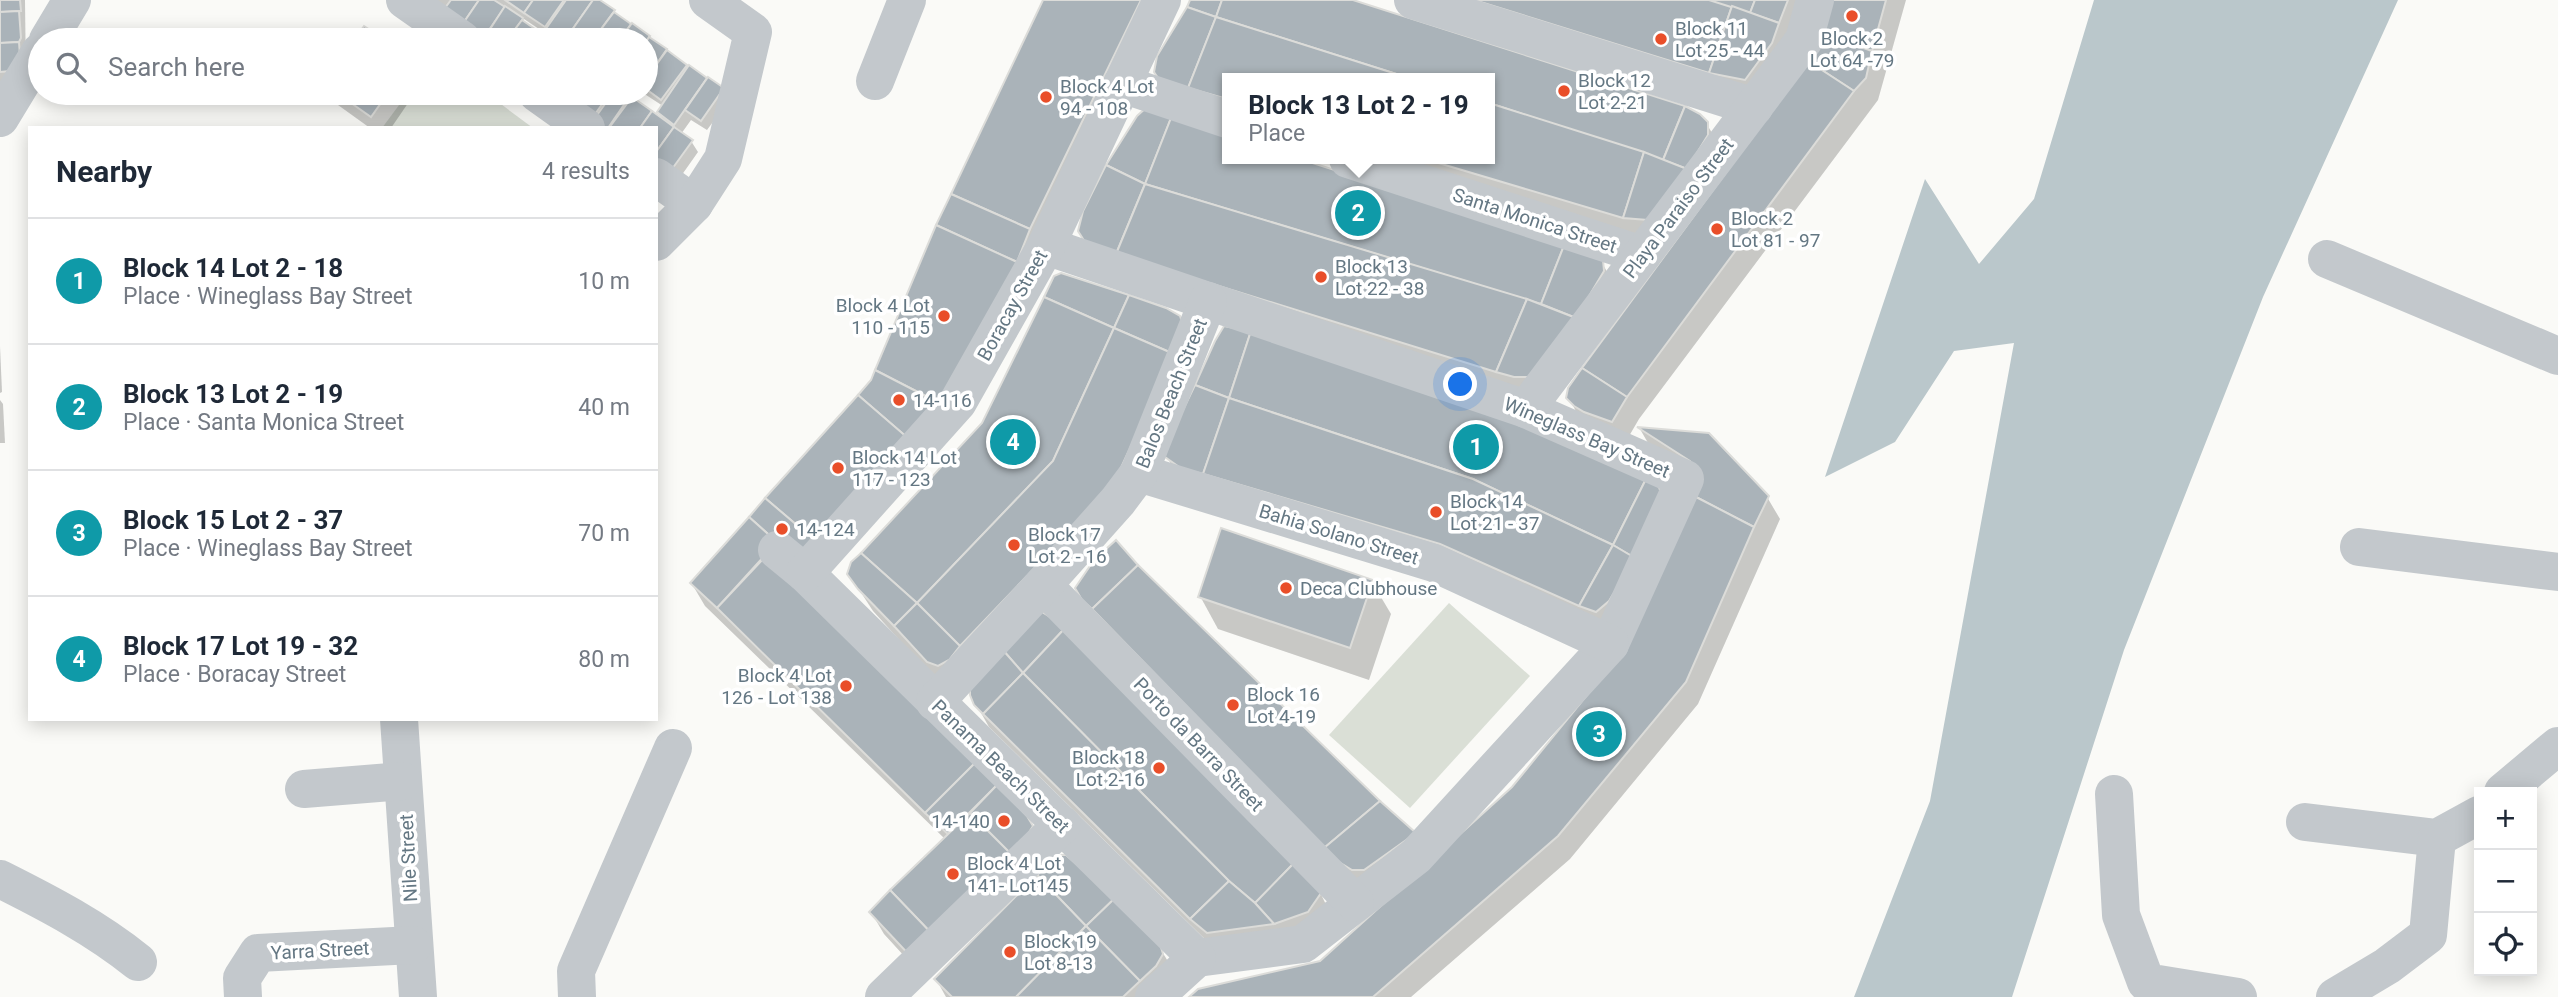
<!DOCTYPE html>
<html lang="en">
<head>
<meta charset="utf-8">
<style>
  :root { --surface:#fff; --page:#f6f6f7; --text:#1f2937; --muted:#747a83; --line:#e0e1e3; --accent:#d93025 }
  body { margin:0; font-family:Roboto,sans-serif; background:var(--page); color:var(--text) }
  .controls { position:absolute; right:21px; bottom:21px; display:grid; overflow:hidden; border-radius:0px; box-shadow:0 4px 18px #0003 }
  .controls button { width:63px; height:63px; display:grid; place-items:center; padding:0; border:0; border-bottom:2px solid var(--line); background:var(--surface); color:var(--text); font:35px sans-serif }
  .you { position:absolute; left:1461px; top:385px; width:24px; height:24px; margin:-18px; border:5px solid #fff; border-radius:50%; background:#1a73e8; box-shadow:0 0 0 10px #1a73e833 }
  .badge { display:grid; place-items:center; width:46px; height:46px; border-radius:50%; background:var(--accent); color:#fff; font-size:23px; font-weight:700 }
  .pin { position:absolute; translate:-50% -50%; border:4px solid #fff; box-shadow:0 2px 7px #0006 }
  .popup { position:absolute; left:1222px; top:73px; width:273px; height:91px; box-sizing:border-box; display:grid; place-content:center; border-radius:0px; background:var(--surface); filter:drop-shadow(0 2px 5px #0005); font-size:23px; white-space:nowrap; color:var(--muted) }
  .popup b { font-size:26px; color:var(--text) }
  .popup::after { content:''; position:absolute; left:50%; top:100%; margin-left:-14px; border:14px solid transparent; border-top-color:var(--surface) }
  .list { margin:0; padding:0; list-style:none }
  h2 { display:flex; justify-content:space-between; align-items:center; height:91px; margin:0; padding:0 28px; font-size:30px }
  h2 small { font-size:23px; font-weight:400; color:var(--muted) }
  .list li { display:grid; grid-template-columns:46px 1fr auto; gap:21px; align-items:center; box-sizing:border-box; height:126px; padding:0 28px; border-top:2px solid var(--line) }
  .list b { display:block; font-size:26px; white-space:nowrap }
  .list p { margin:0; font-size:23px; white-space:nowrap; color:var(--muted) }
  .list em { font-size:23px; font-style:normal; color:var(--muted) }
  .icon { flex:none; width:38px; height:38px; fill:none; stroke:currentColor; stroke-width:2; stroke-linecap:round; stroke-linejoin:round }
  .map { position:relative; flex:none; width:2558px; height:997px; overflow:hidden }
  .search { position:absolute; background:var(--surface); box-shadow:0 4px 18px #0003; left:28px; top:28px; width:630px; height:77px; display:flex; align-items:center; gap:18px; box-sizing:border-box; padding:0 24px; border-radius:38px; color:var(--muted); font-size:26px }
  .panel { position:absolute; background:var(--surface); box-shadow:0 4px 18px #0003; left:28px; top:126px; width:630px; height:595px; border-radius:0px }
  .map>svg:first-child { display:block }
  .green { fill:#dadfd6 }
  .water { fill:#bac7cb }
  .shadow { fill:#0003 }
  .building { fill:#aab3b9; stroke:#dcdcd9; stroke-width:2 }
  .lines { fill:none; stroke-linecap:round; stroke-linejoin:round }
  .minor { stroke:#c3c8cc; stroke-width:38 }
  .poi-dot { fill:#e94e29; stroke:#fff; stroke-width:2.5 }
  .labels { text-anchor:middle; stroke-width:7; stroke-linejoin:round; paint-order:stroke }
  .poi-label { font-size:19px; fill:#647783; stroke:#fff; text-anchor:start }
  .street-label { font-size:19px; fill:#647783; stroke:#fff }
</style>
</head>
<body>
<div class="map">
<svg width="2558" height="997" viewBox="0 0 2558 997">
  <rect width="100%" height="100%" fill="#fafaf7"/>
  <g class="green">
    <path d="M408,93H486L533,128H382Z"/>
    <path d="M1449,603L1530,676L1410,808L1329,735Z"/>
  </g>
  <path class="water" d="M2094,0H2398L2263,297L2124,650L2012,997H1854L1930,801L2014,343L1954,351L1895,442L1825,477L1925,179L1979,264L2034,199Z"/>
  <g class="shadow">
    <path d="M0,0H25L26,81L0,83Z"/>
    <path d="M418,0H596L686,66L688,70L690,68L722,89L729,100L707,130L691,120L681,134L691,141L698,152L674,186L656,128H597L554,93H632L639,104L665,123L659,112L663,106L643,93H646V40H549L545,33L524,19L522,21L547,40H476Z"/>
    <path d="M1045,0H1165L922,461L781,575L1025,817L927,981L884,934L871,912L945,839L705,606L692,584L873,380Z"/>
    <path d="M1192,0H1344L1706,123L1720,146L1661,242L1365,159H1489V78H1227Z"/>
    <path d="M1418,0H1802L1758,102Z"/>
    <path d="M1831,0H1906L1878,100L1639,419L1625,443L1581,420L1568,397L1809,62Z"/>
    <path d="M331,93H415L391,128H370L338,105Z"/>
    <path d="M1227,159H1293L1587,253L1601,261L1614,284L1544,399L1117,272Z"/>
    <path d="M1178,318L961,682L932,676L873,611L849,574Z"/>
    <path d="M0,346L2,392L0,393Z"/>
    <path d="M0,400L3,404L5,443H0Z"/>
    <path d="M1640,429L1709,435L1767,497L1780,519L1698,704L1570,859L1411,997H1192L1320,962L1513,788L1625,652L1652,450Z"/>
    <path d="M1167,457L1658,488L1609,633L1180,480Z"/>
    <path d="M1136,566L1379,803L1415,834L1354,884Z"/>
    <path d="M1372,582L1391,614L1369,680L1218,629L1200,596Z"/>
    <path d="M976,704L1317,886L1332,917L1221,955L989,727Z"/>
    <path d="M1158,945L1172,968L1159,997H946L936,979Z"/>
  </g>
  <g class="building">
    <path d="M0,0H20L21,11L0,12Z"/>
    <path d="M451,0H479L462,25L442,12Z"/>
    <path d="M479,0H494L505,7L482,40L462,25Z"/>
    <path d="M505,0H533L524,13Z"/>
    <path d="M533,0H564L545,27L524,13Z"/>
    <path d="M566,0H593L565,40H554L543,33Z"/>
    <path d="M593,0H600L615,10L593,40H565Z"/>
    <path d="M1043,0H1141L1030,229L951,194Z"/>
    <path d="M1190,0H1222L1216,17L1187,7Z"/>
    <path d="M1222,0H1353L1685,106L1663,160L1489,103V78H1409L1216,17Z"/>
    <path d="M1474,0H1714L1732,6L1709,73Z"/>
    <path d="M1709,0H1755L1750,13Z"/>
    <path d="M1755,0H1788L1779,23L1750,13Z"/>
    <path d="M1828,0H1886L1872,51L1818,32Z"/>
    <path d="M505,6L523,18L522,20L507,40H483Z"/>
    <path d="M1732,6L1779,23L1772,43L1745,80L1709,73Z"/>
    <path d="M1187,7L1216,17L1188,88L1160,81L1154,72L1157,56Z"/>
    <path d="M19,11L21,38L19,42L0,43V12Z"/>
    <path d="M614,12L631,24L620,40H593Z"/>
    <path d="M1216,17L1409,78H1227V99L1188,88Z"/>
    <path d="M522,20L542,34L539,40H507Z"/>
    <path d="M632,23L650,36L646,42V40H620Z"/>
    <path d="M364,26L385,40H354Z"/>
    <path d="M1818,32L1872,51L1866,78L1854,91L1808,61Z"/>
    <path d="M649,37L667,49L646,79V42Z"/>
    <path d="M19,42L21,70L0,72V43Z"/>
    <path d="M667,50L687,65L661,100L646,89V79Z"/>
    <path d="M1808,61L1854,91L1627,397L1582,368Z"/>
    <path d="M689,65L707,78L674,125L657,112Z"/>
    <path d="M708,77L724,88L701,121L685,110Z"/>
    <path d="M337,93H388L371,117Z"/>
    <path d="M582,93H610L593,117L574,104Z"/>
    <path d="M613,93H632L608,128H600L592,122Z"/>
    <path d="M632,97L652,111L640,128H609Z"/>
    <path d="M1489,103L1644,152L1623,218L1425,159H1489Z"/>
    <path d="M1685,106L1700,114L1708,122V135L1687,169L1663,160Z"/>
    <path d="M1147,107L1171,118L1145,184L1106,165L1137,116Z"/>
    <path d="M652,111L674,127L656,152V128H640Z"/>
    <path d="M1171,118L1227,135V159H1300L1565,243L1541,304L1145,184Z"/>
    <path d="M674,127L693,140L667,176L656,169V152Z"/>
    <path d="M1644,152L1687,169L1648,220L1623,218Z"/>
    <path d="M1106,165L1145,184L1116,254L1085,242L1078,231L1083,211Z"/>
    <path d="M1145,184L1527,299L1496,372L1116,254Z"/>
    <path d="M951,194L1030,229L1017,262L936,225Z"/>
    <path d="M936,225L1017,262L943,405L875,370Z"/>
    <path d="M1565,243L1603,260L1604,271L1576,318L1541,304Z"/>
    <path d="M1061,273L1129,295L1114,328L1044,297L1054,276Z"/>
    <path d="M1129,295L1166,308L1180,316L1183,325L1174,354L1114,328Z"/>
    <path d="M1044,297L1114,328L1053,461L917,603L861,553L982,423Z"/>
    <path d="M1527,299L1576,318L1531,377H1514L1496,372Z"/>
    <path d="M1224,326L1251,331L1229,398L1195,385L1215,341Z"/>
    <path d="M1114,328L1174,354L1112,487L960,646L917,603L1053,461Z"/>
    <path d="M1251,331L1507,415L1646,479L1613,545L1473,479L1229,398Z"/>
    <path d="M1582,368L1627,397L1612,422L1584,412L1574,406L1566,398L1568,388Z"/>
    <path d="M875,370L943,405L909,439L858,395L871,380Z"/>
    <path d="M1195,385L1229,398L1203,474L1182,469L1165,457L1166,445Z"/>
    <path d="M858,395L909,439L819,544L765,498Z"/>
    <path d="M1229,398L1473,479L1613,545L1579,606L1440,544L1203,474Z"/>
    <path d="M1637,427L1709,433L1769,496L1754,527L1696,497L1690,461Z"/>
    <path d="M1646,479L1659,487L1663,500L1635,558L1613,545Z"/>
    <path d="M1696,497L1754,527L1686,682L1558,836L1373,997H1189L1198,989L1320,961L1512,787L1623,651Z"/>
    <path d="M765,498L819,544L793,555L777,542L749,517Z"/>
    <path d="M749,517L777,542L717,608L690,583Z"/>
    <path d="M1221,528L1373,580L1350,648L1198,597Z"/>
    <path d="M1116,540L1138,565L1092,609L1082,600L1075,588L1094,560Z"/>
    <path d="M1613,545L1635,558L1609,601L1596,612L1579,606Z"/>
    <path d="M861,553L917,603L894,626L858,589L847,574L851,562Z"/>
    <path d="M765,557L975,763L925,813L717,608Z"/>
    <path d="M1138,565L1380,801L1324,848L1092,609Z"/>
    <path d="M917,603L960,646L949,660L938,666L927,662L894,626Z"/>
    <path d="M1042,612L1066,627L1023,673L1002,649Z"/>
    <path d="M1066,627L1294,863L1255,903L1229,881L1023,673Z"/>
    <path d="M1002,649L1023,673L983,714L974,705L970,695V684Z"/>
    <path d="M1023,673L1229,881L1190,919L983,714Z"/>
    <path d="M975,763L997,785L948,834L925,813Z"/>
    <path d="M997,785L1027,816L1033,826L1014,857L970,813Z"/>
    <path d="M1380,801L1416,833L1364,870H1352L1339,862L1324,848Z"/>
    <path d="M970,813L1014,857L936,938L890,890Z"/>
    <path d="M1060,855H1066L1115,898L1086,926L1037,875Z"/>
    <path d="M1294,863L1321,893L1308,912L1274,924L1255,903Z"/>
    <path d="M1037,875L1086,926L1016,997H952L934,979Z"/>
    <path d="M1229,881L1255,903L1274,924L1207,933L1190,919Z"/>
    <path d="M890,890L936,938L914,960L869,912Z"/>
    <path d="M1115,898L1160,944L1163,954L1156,966L1140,981L1086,926Z"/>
    <path d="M1086,926L1140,981L1123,997H1016Z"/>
  </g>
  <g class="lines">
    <g class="minor">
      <path d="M405,0L462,40"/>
      <path d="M1413,0L1754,107"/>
      <path d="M48,40L72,0"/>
      <path d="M875,81L907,0"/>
      <path d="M1122,84L1227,119"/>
      <path d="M537,93L586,128"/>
      <path d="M0,118L40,52"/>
      <path d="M1348,159L1642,255"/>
      <path d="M656,177L694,204"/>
      <path d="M656,242L694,204L723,159L753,32L708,0"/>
      <path d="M1046,246L1526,409L1685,479L1610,644L1416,856L1303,944L1197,958"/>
      <path d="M2327,259L2558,356"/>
      <path d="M1526,409L1804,40L1815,0"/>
      <path d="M1139,473L1434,563L1610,644"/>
      <path d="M2359,547L2558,572"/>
      <path d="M777,550L805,573L1197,958"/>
      <path d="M805,573L958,402L1046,246L1162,0"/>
      <path d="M1043,585L1355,903"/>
      <path d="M935,702L1043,585L1118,501L1139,473L1208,301"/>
      <path d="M399,719L418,997"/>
      <path d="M304,789L403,781"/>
      <path d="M2503,792L2558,746"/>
      <path d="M2114,794L2121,915L2146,982L2238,997"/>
      <path d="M2305,822L2437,838L2479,815"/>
      <path d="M0,879C48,903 96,928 138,962"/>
      <path d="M243,997L242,978L258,953L413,945"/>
      <path d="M577,997L576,971L673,748"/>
      <path d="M884,997L1062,825"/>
      <path d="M1154,997L1197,958"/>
      <path d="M2335,997L2387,966L2428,935L2437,838"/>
    </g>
  </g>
  <g class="poi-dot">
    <circle cx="1852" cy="16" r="7"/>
    <circle cx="1661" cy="39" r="7"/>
    <circle cx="1564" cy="91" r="7"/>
    <circle cx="1046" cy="97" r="7"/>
    <circle cx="1717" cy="229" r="7"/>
    <circle cx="1321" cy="277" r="7"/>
    <circle cx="944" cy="316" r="7"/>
    <circle cx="899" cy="400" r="7"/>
    <circle cx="838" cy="468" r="7"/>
    <circle cx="1436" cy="512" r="7"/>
    <circle cx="782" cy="529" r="7"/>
    <circle cx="1014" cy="545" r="7"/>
    <circle cx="1286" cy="588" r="7"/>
    <circle cx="846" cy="686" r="7"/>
    <circle cx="1233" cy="705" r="7"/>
    <circle cx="1159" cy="768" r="7"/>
    <circle cx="1004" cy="821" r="7"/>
    <circle cx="953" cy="874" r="7"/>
    <circle cx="1010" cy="952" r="7"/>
  </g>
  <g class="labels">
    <g class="poi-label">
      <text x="1675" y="35">Block 11<tspan x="1675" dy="22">Lot 25 - 44</tspan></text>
      <text x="1852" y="45" text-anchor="middle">Block 2<tspan x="1852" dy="22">Lot 64 -79</tspan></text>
      <text x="1578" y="87">Block 12<tspan x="1578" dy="22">Lot 2-21</tspan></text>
      <text x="1060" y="93">Block 4 Lot<tspan x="1060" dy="22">94 - 108</tspan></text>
      <text x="1731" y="225">Block 2<tspan x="1731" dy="22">Lot 81 - 97</tspan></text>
      <text x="1335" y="273">Block 13<tspan x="1335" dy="22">Lot 22 - 38</tspan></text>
      <text x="930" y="312" text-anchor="end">Block 4 Lot<tspan x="930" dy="22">110 - 115</tspan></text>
      <text x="913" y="407">14-116</text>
      <text x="852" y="464">Block 14 Lot<tspan x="852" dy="22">117 - 123</tspan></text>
      <text x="1450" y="508">Block 14<tspan x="1450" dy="22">Lot 21 - 37</tspan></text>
      <text x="796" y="536">14-124</text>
      <text x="1028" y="541">Block 17<tspan x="1028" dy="22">Lot 2 - 16</tspan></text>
      <text x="1300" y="595">Deca Clubhouse</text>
      <text x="832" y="682" text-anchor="end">Block 4 Lot<tspan x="832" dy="22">126 - Lot 138</tspan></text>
      <text x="1247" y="701">Block 16<tspan x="1247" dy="22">Lot 4-19</tspan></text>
      <text x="1145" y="764" text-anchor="end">Block 18<tspan x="1145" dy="22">Lot 2-16</tspan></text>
      <text x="990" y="828" text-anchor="end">14-140</text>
      <text x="967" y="870">Block 4 Lot<tspan x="967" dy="22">141- Lot145</tspan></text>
      <text x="1024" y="948">Block 19<tspan x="1024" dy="22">Lot 8-13</tspan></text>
    </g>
    <g class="street-label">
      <text transform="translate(1678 208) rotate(-53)" y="7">Playa Paraiso Street</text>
      <text transform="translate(1535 220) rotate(18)" y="7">Santa Monica Street</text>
      <text transform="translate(1012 305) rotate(-61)" y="7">Boracay Street</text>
      <text transform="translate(1171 393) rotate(-68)" y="7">Balos Beach Street</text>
      <text transform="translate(1587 437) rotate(23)" y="7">Wineglass Bay Street</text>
      <text transform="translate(1339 534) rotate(17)" y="7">Bahia Solano Street</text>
      <text transform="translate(1199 744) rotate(46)" y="7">Porto da Barra Street</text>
      <text transform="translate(1001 766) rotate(44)" y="7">Panama Beach Street</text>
      <text transform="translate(408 858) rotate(-93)" y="7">Nile Street</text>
      <text transform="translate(320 950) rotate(-3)" y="7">Yarra Street</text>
    </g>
  </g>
</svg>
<div class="controls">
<button>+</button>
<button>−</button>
<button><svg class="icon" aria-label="locate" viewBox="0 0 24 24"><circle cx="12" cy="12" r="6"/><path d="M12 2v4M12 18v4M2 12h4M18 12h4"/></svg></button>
</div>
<div class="you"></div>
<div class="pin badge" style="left:1476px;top:447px;background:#0f9aa8">1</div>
<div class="pin badge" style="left:1358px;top:213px;background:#0f9aa8">2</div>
<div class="popup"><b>Block 13 Lot 2 - 19</b>Place</div>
<div class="pin badge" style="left:1599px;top:734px;background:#0f9aa8">3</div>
<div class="pin badge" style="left:1013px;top:442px;background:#0f9aa8">4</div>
<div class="search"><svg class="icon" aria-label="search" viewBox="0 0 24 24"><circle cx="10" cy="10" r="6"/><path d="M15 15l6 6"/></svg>Search here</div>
<section class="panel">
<h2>Nearby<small>4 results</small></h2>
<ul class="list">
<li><span class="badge" style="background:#0f9aa8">1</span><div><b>Block 14 Lot 2 - 18</b><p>Place · Wineglass Bay Street</p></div><em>10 m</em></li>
<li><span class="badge" style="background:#0f9aa8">2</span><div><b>Block 13 Lot 2 - 19</b><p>Place · Santa Monica Street</p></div><em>40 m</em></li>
<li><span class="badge" style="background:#0f9aa8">3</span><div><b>Block 15 Lot 2 - 37</b><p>Place · Wineglass Bay Street</p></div><em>70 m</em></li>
<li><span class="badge" style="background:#0f9aa8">4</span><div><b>Block 17 Lot 19 - 32</b><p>Place · Boracay Street</p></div><em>80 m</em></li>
</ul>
</section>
</div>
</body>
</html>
